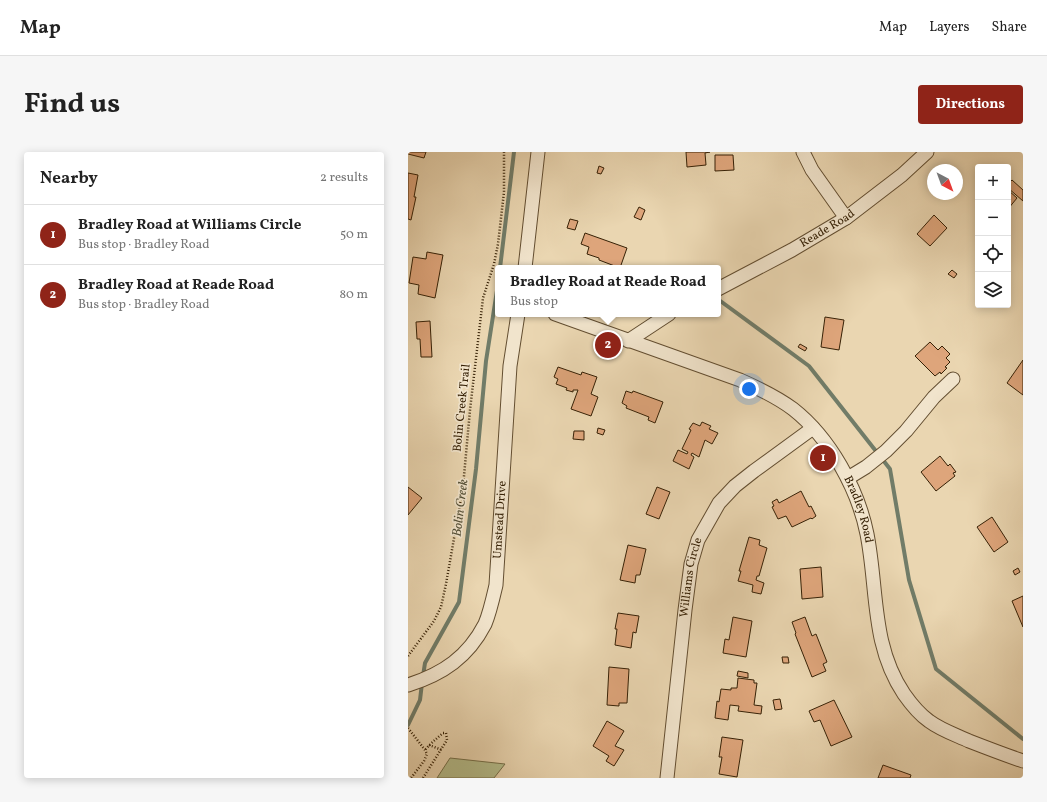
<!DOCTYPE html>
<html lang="en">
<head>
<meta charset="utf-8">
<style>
  :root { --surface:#fff; --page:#f6f6f6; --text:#222; --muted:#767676; --line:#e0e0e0; --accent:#8f2418 }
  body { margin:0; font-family:Vollkorn,serif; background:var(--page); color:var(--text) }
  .controls { position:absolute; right:12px; top:12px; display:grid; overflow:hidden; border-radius:4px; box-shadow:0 2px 10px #0003 }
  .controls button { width:36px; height:36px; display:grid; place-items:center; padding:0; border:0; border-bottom:1px solid var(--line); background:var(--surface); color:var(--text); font:20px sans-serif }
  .compass { position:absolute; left:519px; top:12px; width:36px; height:36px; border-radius:50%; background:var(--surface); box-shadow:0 2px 10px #0003; rotate:139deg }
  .you { position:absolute; left:341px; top:237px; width:14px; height:14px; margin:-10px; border:3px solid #fff; border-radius:50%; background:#1a73e8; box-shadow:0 0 0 6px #1a73e833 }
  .badge { display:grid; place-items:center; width:26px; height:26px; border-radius:50%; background:var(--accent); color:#fff; font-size:13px; font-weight:700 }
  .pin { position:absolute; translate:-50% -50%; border:2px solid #fff; box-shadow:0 1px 4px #0006 }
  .popup { position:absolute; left:87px; top:113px; width:226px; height:52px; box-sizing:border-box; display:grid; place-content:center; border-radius:4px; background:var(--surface); filter:drop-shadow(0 1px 3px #0005); font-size:13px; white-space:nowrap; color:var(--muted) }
  .popup b { font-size:15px; color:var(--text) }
  .popup::after { content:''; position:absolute; left:50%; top:100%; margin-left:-8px; border:8px solid transparent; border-top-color:var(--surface) }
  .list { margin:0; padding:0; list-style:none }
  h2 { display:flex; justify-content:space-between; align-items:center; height:52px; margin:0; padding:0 16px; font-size:17px }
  h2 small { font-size:13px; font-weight:400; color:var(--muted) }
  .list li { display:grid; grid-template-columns:26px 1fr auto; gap:12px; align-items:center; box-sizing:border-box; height:60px; padding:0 16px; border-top:1px solid var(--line) }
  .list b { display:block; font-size:15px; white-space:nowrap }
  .list p { margin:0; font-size:13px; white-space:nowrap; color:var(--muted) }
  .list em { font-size:13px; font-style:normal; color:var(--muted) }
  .icon { flex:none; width:22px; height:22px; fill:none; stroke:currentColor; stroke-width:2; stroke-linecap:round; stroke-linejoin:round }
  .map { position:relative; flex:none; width:615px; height:626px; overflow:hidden; border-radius:4px }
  header { display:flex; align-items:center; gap:24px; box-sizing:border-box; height:56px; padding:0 20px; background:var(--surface); border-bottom:1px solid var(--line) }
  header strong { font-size:19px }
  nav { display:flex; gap:22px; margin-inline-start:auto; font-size:14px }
  .intro { display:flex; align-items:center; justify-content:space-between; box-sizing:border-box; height:96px; padding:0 24px }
  h1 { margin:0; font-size:28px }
  .button { padding:10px 18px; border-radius:4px; background:var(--accent); color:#fff; font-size:14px; font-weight:700 }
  main { display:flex; gap:24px; padding:0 24px }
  aside { flex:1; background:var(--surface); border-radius:4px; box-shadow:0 2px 10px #0003 }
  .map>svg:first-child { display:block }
</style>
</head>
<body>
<header>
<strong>Map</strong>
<nav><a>Map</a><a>Layers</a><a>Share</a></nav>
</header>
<div class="intro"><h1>Find us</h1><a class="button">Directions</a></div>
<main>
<aside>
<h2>Nearby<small>2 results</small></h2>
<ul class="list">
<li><span class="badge">1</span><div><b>Bradley Road at Williams Circle</b><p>Bus stop · Bradley Road</p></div><em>50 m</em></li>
<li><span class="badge">2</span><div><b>Bradley Road at Reade Road</b><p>Bus stop · Bradley Road</p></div><em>80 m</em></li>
</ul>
</aside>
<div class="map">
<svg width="615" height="626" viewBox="0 0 615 626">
  <rect width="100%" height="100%" fill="#ead6b1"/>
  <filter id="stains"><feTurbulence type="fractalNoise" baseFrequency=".005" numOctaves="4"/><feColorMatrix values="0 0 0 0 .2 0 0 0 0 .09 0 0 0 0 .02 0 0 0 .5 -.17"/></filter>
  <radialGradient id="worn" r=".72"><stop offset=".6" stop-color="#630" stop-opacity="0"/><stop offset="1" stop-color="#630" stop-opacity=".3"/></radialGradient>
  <!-- green -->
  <path fill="#b5be8d" stroke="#76704a" d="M42,606L97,612L86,626H29Z"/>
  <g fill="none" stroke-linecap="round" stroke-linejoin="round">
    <!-- stream -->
    <g stroke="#717c68" stroke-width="4">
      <path d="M92,116L106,0"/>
      <path d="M311,148L401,214L482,317L501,428L528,517L615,587"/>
      <path d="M15,524L17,511L51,450L68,317L78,209L90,132"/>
      <path d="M0,573L12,548L14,531"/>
    </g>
  </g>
  <!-- building -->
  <g fill="#dea57b" stroke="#362106">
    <path d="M0,0H18L16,6L0,2Z"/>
    <path d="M278,0H302L297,1L298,13L279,15Z"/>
    <path d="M307,3H325L326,18L307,19Z"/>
    <path d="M191,14L196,16L193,22L189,21Z"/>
    <path d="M0,21L10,23L6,45H8L3,68L0,67Z"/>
    <path d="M604,28L615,38V49L600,36V32Z"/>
    <path d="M600,38L609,46L600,57Z"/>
    <path d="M231,55L237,58L233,68L226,65Z"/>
    <path d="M526,63L539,76L522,94L509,82Z"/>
    <path d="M162,67L170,69L167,78L159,76Z"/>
    <path d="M177,81L219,96L212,116L191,108V106L179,102L181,95L173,92Z"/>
    <path d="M19,100L35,103L27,146L10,142L11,133L1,131L5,105L18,107Z"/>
    <path d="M544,118L549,122L546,126L540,122Z"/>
    <path d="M417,165L436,168L431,198L413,195Z"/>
    <path d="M22,169L24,205H13L12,187H9L8,170Z"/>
    <path d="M522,190L530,198L534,194L542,202L538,206L542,210L537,215L539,216L533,222L532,220L527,224L507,204Z"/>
    <path d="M392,192L399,196L397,199L390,195Z"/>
    <path d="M615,208V243L599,231Z"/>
    <path d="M150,215L173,223L174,220L189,225L183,242L190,245L183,264L163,257L170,238H165V240L158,238L159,236L148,232L150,227L146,225Z"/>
    <path d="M218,239L224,241L225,239L255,250L247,271L240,268L241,265L218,256L219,254L214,251Z"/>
    <path d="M294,270L303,274L301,277L310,281L304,292L297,288L291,305L284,301L283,303L286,305L281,317L265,309L270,298L279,302L280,300L274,297L283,278L281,277L285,271L292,274Z"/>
    <path d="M190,276L197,278L195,283L189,281Z"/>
    <path d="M166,279H176V288L165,287Z"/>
    <path d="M532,304L540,314L542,312L548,320L545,321L547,324L528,339L513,320Z"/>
    <path d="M0,335L14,346L0,363Z"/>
    <path d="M249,335L262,340L251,367L238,362Z"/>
    <path d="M393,339L401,355L403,354L408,364L404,367L403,366L384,375L378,364L370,367L364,355L366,354L364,350L369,347L371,351Z"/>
    <path d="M584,365L600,390L586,400L569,375Z"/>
    <path d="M341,385L352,388L351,393L359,396L351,424H349L348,428L356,431L353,442L344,440L345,433L330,429L333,419H331Z"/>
    <path d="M220,393L238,397L232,423H228L227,431L212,428Z"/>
    <path d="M413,415L415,445L394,447L392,417Z"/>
    <path d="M610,416L612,420L607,423L605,419Z"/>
    <path d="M615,444V475L604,449Z"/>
    <path d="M210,461L231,464L228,481L225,480L223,496L207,493L209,477H207Z"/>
    <path d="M325,465L344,469L338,505L315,501L317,487L321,488Z"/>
    <path d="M397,465L404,484L408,482L419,510L415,512L418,519L404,525L387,482L388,481L384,470Z"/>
    <path d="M374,505H380L381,511H375Z"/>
    <path d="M201,515L221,517L219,551H211V554L199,553Z"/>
    <path d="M330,519L340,521V526L329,524Z"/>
    <path d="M330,526L346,528V531H349L346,553L354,554L353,562L330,559L331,554L322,553L320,568L307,566L309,549L311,550L313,537L323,538V536H329Z"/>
    <path d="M372,547L374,557L367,558L365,548Z"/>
    <path d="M426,548L444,585L423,594L412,568L406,570L401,559Z"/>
    <path d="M199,569L216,579L207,594L216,598L206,614L198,609L201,604L185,594Z"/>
    <path d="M314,585L335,588L329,625L311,622L314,605H311Z"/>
    <path d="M475,613L503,623L502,626H470Z"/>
  </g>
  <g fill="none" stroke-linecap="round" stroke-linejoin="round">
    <!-- minor casing -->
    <g stroke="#634e31" stroke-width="15">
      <g id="minor">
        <path d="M395,0L404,18L438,66"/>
        <path d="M117,116L130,0"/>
        <path id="s1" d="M310,137L384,98L438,66L494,23L519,0"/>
        <path id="s2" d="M147,162L332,228C350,236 369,245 385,257C422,286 450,337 459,382C470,438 463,493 496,542C503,552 511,562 521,569C533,578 548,583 561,589C579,596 597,603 615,609"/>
        <path d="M220,189L261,162"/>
        <path d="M440,326L458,315L478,299L498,279L526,245L545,227"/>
        <path id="s3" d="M0,533C35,522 60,505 77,472C82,460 85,446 88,433L102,214L110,162"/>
        <path id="s4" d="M259,626L277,458L283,412L290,388L311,351L327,334L346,319L405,276"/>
      </g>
    </g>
    <!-- path -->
    <g stroke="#362106" stroke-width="2.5" stroke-dasharray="1 2" stroke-linecap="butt">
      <path d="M0,504L26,469L33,455L38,432L55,335L62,258L75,146L86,112L90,92L96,40V0"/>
      <path d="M0,576L17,598L19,602L16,609L3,626"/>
      <path d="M21,593L34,598"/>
      <path d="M15,626L39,588L38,581H35C28,587 22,592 17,598"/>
    </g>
    <!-- minor -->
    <use href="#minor" stroke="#f1e4cc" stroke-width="13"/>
  </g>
  <g text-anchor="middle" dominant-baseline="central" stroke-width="3.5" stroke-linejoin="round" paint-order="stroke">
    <!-- street labels -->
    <g font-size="12" fill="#362106" stroke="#f1e4cc">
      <text stroke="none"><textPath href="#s1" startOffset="125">Reade Road</textPath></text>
      <text transform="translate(54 256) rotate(-84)">Bolin Creek Trail</text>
      <text stroke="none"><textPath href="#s2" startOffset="379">Bradley Road</textPath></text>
      <text stroke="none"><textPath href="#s3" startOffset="207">Umstead Drive</textPath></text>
      <text stroke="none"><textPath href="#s4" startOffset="202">Williams Circle</textPath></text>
    </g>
    <!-- water labels -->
    <g font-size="13" font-style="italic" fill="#534f37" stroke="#f1e4cc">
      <text transform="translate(53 356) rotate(-83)">Bolin Creek</text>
    </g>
  </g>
  <rect width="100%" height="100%" filter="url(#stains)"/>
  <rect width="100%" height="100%" fill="url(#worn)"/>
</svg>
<div class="controls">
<button>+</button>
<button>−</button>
<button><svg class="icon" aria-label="locate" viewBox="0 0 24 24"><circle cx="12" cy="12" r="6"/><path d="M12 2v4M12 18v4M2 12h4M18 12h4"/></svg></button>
<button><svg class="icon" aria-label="layers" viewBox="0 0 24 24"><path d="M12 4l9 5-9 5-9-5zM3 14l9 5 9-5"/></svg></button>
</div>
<svg class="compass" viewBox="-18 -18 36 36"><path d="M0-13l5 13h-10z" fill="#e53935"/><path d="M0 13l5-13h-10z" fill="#767676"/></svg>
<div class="you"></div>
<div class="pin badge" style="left:415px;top:306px">1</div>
<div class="pin badge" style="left:200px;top:193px">2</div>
<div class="popup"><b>Bradley Road at Reade Road</b>Bus stop</div>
</div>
</main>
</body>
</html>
